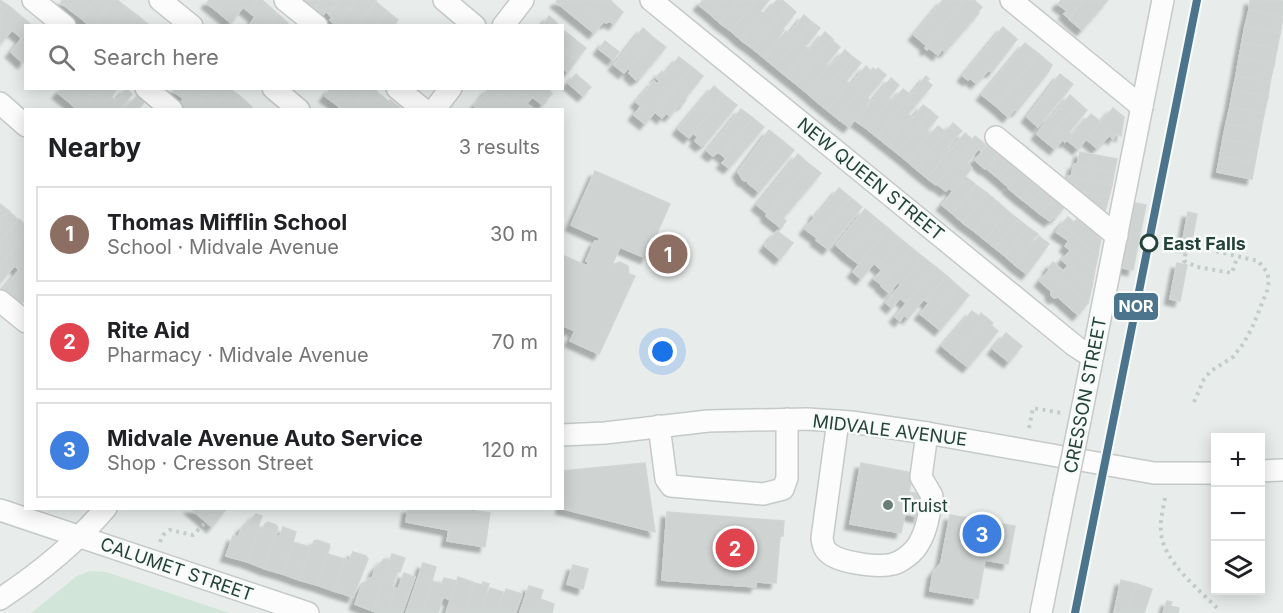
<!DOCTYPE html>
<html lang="en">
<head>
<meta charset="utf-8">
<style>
  :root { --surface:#fff; --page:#f6f6f6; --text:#202124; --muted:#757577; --line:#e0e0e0; --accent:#697e78 }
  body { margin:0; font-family:Inter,sans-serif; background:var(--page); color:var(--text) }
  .controls { position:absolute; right:18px; bottom:18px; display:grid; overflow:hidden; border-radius:0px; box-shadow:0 3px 15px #0003 }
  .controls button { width:54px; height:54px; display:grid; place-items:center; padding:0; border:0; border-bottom:2px solid var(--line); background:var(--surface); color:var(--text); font:30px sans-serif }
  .you { position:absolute; left:663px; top:352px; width:21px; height:21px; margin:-15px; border:4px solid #fff; border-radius:50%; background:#1a73e8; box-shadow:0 0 0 9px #1a73e833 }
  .badge { display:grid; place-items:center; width:39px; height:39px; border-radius:50%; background:var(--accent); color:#fff; font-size:20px; font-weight:700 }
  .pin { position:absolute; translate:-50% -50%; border:3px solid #fff; box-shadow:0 2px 6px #0006 }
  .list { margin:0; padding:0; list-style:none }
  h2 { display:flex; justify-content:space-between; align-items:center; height:78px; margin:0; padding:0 24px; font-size:26px }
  h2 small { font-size:20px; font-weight:400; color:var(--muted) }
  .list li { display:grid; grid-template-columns:39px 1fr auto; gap:18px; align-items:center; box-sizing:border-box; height:96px; margin:0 12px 12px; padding:0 12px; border:2px solid var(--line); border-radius:0px }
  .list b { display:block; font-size:22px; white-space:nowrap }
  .list p { margin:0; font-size:20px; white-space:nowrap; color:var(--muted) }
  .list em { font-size:20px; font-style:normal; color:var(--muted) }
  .icon { flex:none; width:33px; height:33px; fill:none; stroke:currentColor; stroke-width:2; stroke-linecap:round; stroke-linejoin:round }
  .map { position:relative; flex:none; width:1283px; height:613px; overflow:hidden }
  .search { position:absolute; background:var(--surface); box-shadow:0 3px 15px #0003; left:24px; top:24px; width:540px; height:66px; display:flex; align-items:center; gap:15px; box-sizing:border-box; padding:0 21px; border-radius:0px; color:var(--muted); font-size:22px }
  .panel { position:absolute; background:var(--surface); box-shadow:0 3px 15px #0003; left:24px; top:108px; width:540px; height:402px; border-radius:0px }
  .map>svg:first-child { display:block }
</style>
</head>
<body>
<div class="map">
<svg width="1283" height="613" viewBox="0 0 1283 613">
  <defs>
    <filter id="shadow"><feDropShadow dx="-5.5" dy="5.5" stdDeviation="1.5" flood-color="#0004"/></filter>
  </defs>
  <rect width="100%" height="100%" fill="#e8edeb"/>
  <!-- green -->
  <path fill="#d1e6d8" d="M90,571L106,572L230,613H31L77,576Z"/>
  <!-- building -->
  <g fill="#cfd4d2" stroke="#d1d6d4" stroke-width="1.5" filter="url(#shadow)">
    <path d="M0,0L9,6L0,17Z"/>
    <path d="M62,0H76L69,9L61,3Z"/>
    <path d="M76,0H95L81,18L69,9Z"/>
    <path d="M95,0H113L93,26H90L81,18Z"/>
    <path d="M113,0H117L126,7L112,26H93Z"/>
    <path d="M209,0H227L218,12L207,3Z"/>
    <path d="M227,0H258L249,12L243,7L231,23L218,12Z"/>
    <path d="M258,0H262L278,14L269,26H249L255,17L249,12Z"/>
    <path d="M303,0H321L310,12L300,4Z"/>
    <path d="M321,0H340L329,14L326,11L323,15L315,8Z"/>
    <path d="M340,0H358L337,26L330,20L332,18L329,14Z"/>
    <path d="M358,0L376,1L356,26H337Z"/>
    <path d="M558,0H578L604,21L594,33L556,2Z"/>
    <path d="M578,0H610L623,12L614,24L609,21L606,23Z"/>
    <path d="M703,0H721L710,14L699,5Z"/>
    <path d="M721,0H739L720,23L710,14Z"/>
    <path d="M739,0H756L731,31L720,23Z"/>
    <path d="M756,0H769L760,11L763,13L741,40L731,31Z"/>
    <path d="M777,0H782L788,5L752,48L741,40L763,13L765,15Z"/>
    <path d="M943,0H964L927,46L914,35Z"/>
    <path d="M964,0H974L982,7L978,12L979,13L945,52L942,49L938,55L929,48L927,50L925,48Z"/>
    <path d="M1061,0H1084L1069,18L1064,14L1067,11L1058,4Z"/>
    <path d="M1084,0H1108L1082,30L1069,19Z"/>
    <path d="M1250,0L1283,1V17L1249,10Z"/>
    <path d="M376,2L387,11L376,26H356Z"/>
    <path d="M788,5L796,12L782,29L784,30L763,57L752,48Z"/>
    <path d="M9,6L27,21L17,34L12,30L0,44V17Z"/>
    <path d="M126,7L138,16L131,26H112Z"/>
    <path d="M1249,10L1283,17L1280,33L1245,26Z"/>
    <path d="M387,11L398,20L394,26H376Z"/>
    <path d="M278,14L288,23L287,26H269Z"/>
    <path d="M804,15L812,22L775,67L764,58L786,31L789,34Z"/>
    <path d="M138,16L149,25V26H131Z"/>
    <path d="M549,16L556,22L559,26H542Z"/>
    <path d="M27,21L32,26H26V59L23,63L11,52L22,38L17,34Z"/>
    <path d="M812,22L820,28L805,47L808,48L786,76L775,67Z"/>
    <path d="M1245,26L1280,33L1277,49L1242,42Z"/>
    <path d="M1003,27L1017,39L992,72L989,70L976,83L970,78L968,80L963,76Z"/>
    <path d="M643,28L654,38L624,73L614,65Z"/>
    <path d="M562,29L586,48L577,59L562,48Z"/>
    <path d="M825,32L833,39L796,84L786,76L808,48L810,50Z"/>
    <path d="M654,38L666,47L640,78L639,77L636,80L629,73L631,71L628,68Z"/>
    <path d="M832,40L840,47L826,64L828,66L807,93L796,84Z"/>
    <path d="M605,41L619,52L613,60L599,49Z"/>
    <path d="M1242,42L1277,49L1274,65L1239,58Z"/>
    <path d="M1025,43L1039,54L996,106L982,95Z"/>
    <path d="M562,48L577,60L568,72L562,68Z"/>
    <path d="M845,50L853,57L816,101L807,93L828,66L830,67Z"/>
    <path d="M1039,54L1052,65L1049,71L1017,111L1015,109L1008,117L996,106Z"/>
    <path d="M679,57L692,67L645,124L634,115L641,106L636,102L654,81L657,84L660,81L656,78L662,71L665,74Z"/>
    <path d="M853,57L861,63L846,81L849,83L827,110L816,101Z"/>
    <path d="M1239,58L1274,65L1270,82L1236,76Z"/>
    <path d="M866,66L871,71L873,68L876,71L837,118L827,110L849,83L851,85Z"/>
    <path d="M692,67L703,76L686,97V100L683,104H680L670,116L666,113L662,118L655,112Z"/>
    <path d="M878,68L886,75L867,98L870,100L849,127L837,118Z"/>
    <path d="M576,74L591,87L583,96L568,83Z"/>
    <path d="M1060,74L1073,84L1038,127L1027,117Z"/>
    <path d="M926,76L929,79L927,81L932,85L908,114L911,116L887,145L877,137Z"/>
    <path d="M1236,76L1270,82L1268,97L1233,90Z"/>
    <path d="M891,78L899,85L888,98L891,99L867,129L856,121Z"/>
    <path d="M714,86L724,95L689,138L678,129Z"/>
    <path d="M62,88H80L69,102L58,93Z"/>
    <path d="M80,88H99L82,110H78L69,102Z"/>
    <path d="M99,88H118L101,110H82Z"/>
    <path d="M126,88L132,94L120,110H101L111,97L116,101Z"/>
    <path d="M175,88H192L184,99L173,91Z"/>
    <path d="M192,88H211L194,110H184L179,105Z"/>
    <path d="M211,88H229L213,110H194Z"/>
    <path d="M229,88L241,97L231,110H213Z"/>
    <path d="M331,88H349L337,105L325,96Z"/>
    <path d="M349,88H368L351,110H342L337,105Z"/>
    <path d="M368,88H374L380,95L370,110H351Z"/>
    <path d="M489,88H494L520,110H500L483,96Z"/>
    <path d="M494,88H515L529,101L526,104L534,110H520Z"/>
    <path d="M515,88H534L547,99L543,105L532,97L529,101Z"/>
    <path d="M534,88H548L552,94L548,98L547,96L545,98Z"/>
    <path d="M903,89L911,95L877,137L867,129L891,99L893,101Z"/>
    <path d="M1233,90L1268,97L1264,114L1230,107Z"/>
    <path d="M381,95L389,102L390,100L402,109L370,110Z"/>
    <path d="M724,95L737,105L705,144L704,143L701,146L695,141L698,137L693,133Z"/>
    <path d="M1070,95L1079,103L1046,142L1037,134L1049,116L1051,118Z"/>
    <path d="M137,96L144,102L138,110H124Z"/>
    <path d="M483,96L500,110H479L474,106Z"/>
    <path d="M241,97L252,107L250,110H231Z"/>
    <path d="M1079,103L1087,110L1069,132L1072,134L1065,142L1063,139L1055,149L1046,142Z"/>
    <path d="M923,105L931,111L897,153L887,145L911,116L913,118Z"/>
    <path d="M1230,107L1264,114L1261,130L1226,124Z"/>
    <path d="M1113,108L1124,117L1121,136L1117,133L1113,139L1110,135L1097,148L1086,139Z"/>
    <path d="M741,109L753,118L722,155L718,152L713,156L707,151Z"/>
    <path d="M931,111L938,117L927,130L930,133L907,161L897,153Z"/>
    <path d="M1091,114L1101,122L1078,149L1068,141Z"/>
    <path d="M753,118L764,127L729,168L722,163L726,159L722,155Z"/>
    <path d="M953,123L962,131L947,146L950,149L927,178L916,169Z"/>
    <path d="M1226,124L1261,130L1258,146L1223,139Z"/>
    <path d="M938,126L946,132L916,169L907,161Z"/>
    <path d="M769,130L783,141L749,182L743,180L738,172Z"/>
    <path d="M965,133L973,140L936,185L927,178Z"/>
    <path d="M975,136L986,145L981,151L979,148L967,163L972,168L953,191L949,188L946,191L937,184Z"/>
    <path d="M1223,139L1258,146L1255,163L1220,156Z"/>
    <path d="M783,141L794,150L759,192L748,183Z"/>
    <path d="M990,143L1001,152L985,169L975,160Z"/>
    <path d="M1001,152L1012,161L998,178L987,169Z"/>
    <path d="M1080,152L1117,159L1114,173L1077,165Z"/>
    <path d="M798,154L809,164L768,214L757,205Z"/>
    <path d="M1220,156L1255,163L1252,179L1217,172Z"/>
    <path d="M1012,161L1022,170L1013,182L1011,181L1007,186L998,178Z"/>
    <path d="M809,164L821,173L783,218L786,221L781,228L766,216Z"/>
    <path d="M1074,164L1114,173L1112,185L1071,177Z"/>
    <path d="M1022,170L1035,180L1020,198L1008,188Z"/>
    <path d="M595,171L670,204L646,258L620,247L612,265L620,262L628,266L629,274L635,276L599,354L570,341L575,331L562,325V255L587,266L589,262L586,261L595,241L598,242L600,238L571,225Z"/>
    <path d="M965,176L975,184L953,214L942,205Z"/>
    <path d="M1068,176L1112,185L1109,197L1066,189Z"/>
    <path d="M1035,180L1045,188L1034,201L1032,199L1028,204L1020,198Z"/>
    <path d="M976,185L987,193L963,223L953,214Z"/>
    <path d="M839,188L850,197L817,238L805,229L815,217L814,215L817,211L819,213Z"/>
    <path d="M1045,188L1056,197L1040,214L1029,205Z"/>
    <path d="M1078,191L1109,197L1103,219Z"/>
    <path d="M987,193L998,202L974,231L963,223Z"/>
    <path d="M850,197L862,207L828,249L816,240Z"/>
    <path d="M1056,197L1066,205L1055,218L1053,217L1050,221L1040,214Z"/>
    <path d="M998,202L1008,211L985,240L974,231Z"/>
    <path d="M1131,202L1146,205L1133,270L1118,267Z"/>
    <path d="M0,204L8,210L0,220Z"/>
    <path d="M865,209L877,219L847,255L836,245Z"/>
    <path d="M8,210L18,220L0,242V220Z"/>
    <path d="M1008,211L1018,219L995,248L985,240Z"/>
    <path d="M1188,212L1197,214L1191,246L1182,245Z"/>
    <path d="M1068,217L1074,222L1077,219L1101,238L1098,255L1061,225Z"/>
    <path d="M19,219L26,225V235L0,265V242Z"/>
    <path d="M877,219L888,228L859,264L847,255Z"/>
    <path d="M1018,219L1028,227L1005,256L995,248Z"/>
    <path d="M1061,225L1098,255L1095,269L1065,246L1069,241L1056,232Z"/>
    <path d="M1028,227L1038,234L1032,241L1034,242L1015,265L1005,256Z"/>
    <path d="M888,228L901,239L878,267L874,263L861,279L853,272Z"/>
    <path d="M777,231L793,243L780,259L765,246Z"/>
    <path d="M26,235V258L17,268L14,266L0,283V265Z"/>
    <path d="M1039,236L1049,244L1027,274L1015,265Z"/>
    <path d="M901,239L912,248L882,285L874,279L882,270L878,267Z"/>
    <path d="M912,248L923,257L901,285L898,282L889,293L881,286Z"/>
    <path d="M1071,250L1095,269L1092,286L1062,260Z"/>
    <path d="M923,257L936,267L906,303L900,298L892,308L886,303Z"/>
    <path d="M26,258V280L11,297L3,290L19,270L17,268Z"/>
    <path d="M1053,262L1063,271L1068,266L1092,286L1088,303L1048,268Z"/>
    <path d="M1177,263L1187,265L1180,301L1170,299Z"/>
    <path d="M936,267L947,276L926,301L924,299L908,318L904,315L900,321L895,317Z"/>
    <path d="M1050,269L1088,303L1078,315L1058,297L1054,298L1051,295V291L1040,281Z"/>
    <path d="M947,276L958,286L929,321L920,314L929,303L926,301Z"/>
    <path d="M26,280V298L20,305L11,297Z"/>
    <path d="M958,286L969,295L940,330L929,321Z"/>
    <path d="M972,311L979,316L981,313L987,318L955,357L942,346Z"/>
    <path d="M987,318L993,323L991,325L998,331L968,367L955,357Z"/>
    <path d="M1006,333L1022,346L1009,362L993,349Z"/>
    <path d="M645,463L655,532L560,508H562V471Z"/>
    <path d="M861,463L913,473L909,492L923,495L919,517L905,514L901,533L850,524Z"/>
    <path d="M190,508H227L212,527Z"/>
    <path d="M408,508H476V511L490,513L485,547L447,541L449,530L406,522Z"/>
    <path d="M667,512L784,521L783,536H780L776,583L756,582V587L662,580Z"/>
    <path d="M256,514L262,516L258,527L261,528L248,562L226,556L233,536L238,537L243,526H245Z"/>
    <path d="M950,515L1015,526L1008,564L985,560L978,599L930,591L933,573L941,563Z"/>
    <path d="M268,522L276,525L278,528L265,569L248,562L258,531L262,532L265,524Z"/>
    <path d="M283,527L296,532L283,574L265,569L275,536H280Z"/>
    <path d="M317,540L329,544L330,546L317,585L299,580L310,547L311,548L314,541Z"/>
    <path d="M293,542L310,547L299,580L283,574Z"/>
    <path d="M353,552L366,556L368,559L353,597L334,591L345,559L349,561Z"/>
    <path d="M327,554L345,559L334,591L317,585Z"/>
    <path d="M392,554L405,558L400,572L397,571L392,587L395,588L387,613H381L373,611Z"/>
    <path d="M384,559L390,561L373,611L355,604L361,588L369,578L372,579L375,569Z"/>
    <path d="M423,563L436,567L432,581L422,613H406Z"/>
    <path d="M573,565L588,569L583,589L567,584Z"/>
    <path d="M404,573L415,577L402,613H387L395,588L398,589Z"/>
    <path d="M458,577L473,582L472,590L464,613H446Z"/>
    <path d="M444,578L457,581L451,600L443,597L438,613H422L432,581L442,584Z"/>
    <path d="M1121,580L1137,584L1128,613H1114Z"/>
    <path d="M483,582L489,584L480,613H464L474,583L482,585Z"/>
    <path d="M1137,584L1152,589L1144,613H1128Z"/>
    <path d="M529,586L543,590L536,613H523L520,612Z"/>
    <path d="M490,588L503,592L498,613H480Z"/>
    <path d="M506,589L522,594L515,613H498Z"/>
    <path d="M540,599L554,604L552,613H536Z"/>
    <path d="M1167,601L1172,602L1170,606L1179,608L1178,613H1163Z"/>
  </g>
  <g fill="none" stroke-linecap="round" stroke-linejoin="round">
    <!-- minor casing -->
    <g stroke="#c5cac8" stroke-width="24">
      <g id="minor">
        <path d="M33,0L65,26"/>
        <path d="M160,0L192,26"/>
        <path d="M285,0L317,26"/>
        <path d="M444,0L475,26"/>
        <path d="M651,0L1075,346L1092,357"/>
        <path d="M1011,0L1142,107"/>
        <path d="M503,26L523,0"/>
        <path d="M146,88L172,110"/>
        <path d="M273,88L299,110"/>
        <path d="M397,88L424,110"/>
        <path d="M0,103L26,126"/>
        <path d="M434,110L451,88"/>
        <path d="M996,137L1117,236"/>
        <path d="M0,301L26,322"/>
        <path d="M1080,420L1163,0"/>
        <path d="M838,421L822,538C823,545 824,550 830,554C842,563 879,568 893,564C901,562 910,555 915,549C927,534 929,514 932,496L921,477L927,433"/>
        <path d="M659,426L666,479L671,486L763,494L783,489L787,478V419"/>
        <path d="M562,435L605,433L708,421L807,419L851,422L927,433L1154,473H1216"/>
        <path d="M1260,471L1283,470"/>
        <path d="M0,510L308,613"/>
        <path d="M0,599C38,574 76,543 106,508"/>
        <path d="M1041,613L1064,498"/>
      </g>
    </g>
    <!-- path -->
    <g stroke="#c3ccca" stroke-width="4" stroke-dasharray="3 4.5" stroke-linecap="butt">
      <path d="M1187,246L1184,261L1197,267L1232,273L1237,258"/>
      <path d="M1194,402L1204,379L1211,371L1233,357L1243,344L1252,328L1267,291L1269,280L1267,272L1258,261L1215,251"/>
      <path d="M1029,428L1033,408L1062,413"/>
      <path d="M1165,498C1163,509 1160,520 1161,531C1162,561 1199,589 1219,610"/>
      <path d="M160,542L163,535L170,530L193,535L206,522"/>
    </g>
    <!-- minor -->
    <use href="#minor" stroke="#fcfcfc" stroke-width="21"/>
    <!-- minor-bridge casing -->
    <g stroke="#c5cac8" stroke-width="24" stroke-linecap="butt">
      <path id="minor-bridge" d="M1064,498L1080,420"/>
    </g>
    <!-- minor-bridge -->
    <use href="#minor-bridge" stroke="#fcfcfc" stroke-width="21"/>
    <!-- rail-1 casing -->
    <g stroke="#f7fbf9" stroke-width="12">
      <path id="rail-1" d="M1075,613L1197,0"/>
    </g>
    <!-- rail-1 -->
    <use href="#rail-1" stroke="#4c748c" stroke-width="8"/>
  </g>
  <!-- markers -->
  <circle fill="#f7fbf9" stroke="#24423a" stroke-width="3" cx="1149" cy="243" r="8"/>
  <circle fill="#697e78" stroke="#f7fbf9" stroke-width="2" cx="888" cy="505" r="6"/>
  <g text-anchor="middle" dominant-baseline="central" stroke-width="5" stroke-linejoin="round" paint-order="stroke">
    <!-- street labels -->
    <g font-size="18" fill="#24423a" stroke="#f7fbf9">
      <text transform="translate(871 179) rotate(39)">NEW QUEEN STREET</text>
      <text transform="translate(1085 395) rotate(-79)">CRESSON STREET</text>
      <text transform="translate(890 430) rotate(7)">MIDVALE AVENUE</text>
      <text transform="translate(177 569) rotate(19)">CALUMET STREET</text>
    </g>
    <!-- stop labels -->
    <g font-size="18" font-weight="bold" fill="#24423a" stroke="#f7fbf9" text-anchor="start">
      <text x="1163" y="243">East Falls</text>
    </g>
    <!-- poi labels -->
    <g font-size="18" fill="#24423a" stroke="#f7fbf9" text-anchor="start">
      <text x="900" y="505">Truist</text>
    </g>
  </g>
  <rect stroke="#f7fbf9" stroke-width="2" x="1113" y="292" width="46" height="29" rx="6" fill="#4c748c"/>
  <g font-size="16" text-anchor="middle" font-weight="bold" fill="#fff">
    <text x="1136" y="312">NOR</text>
  </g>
</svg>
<div class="controls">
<button>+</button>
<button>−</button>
<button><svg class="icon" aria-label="layers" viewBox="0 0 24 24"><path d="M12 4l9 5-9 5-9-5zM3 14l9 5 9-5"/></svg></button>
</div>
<div class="you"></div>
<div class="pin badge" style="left:668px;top:254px;background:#8d6e63">1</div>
<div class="pin badge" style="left:735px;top:548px;background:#e0444e">2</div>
<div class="pin badge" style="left:982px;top:534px;background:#3f7fe0">3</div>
<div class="search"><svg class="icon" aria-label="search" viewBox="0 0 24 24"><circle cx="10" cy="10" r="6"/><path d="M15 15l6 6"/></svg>Search here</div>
<section class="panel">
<h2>Nearby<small>3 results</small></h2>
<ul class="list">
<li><span class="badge" style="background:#8d6e63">1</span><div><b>Thomas Mifflin School</b><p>School · Midvale Avenue</p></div><em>30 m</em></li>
<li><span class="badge" style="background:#e0444e">2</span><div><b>Rite Aid</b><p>Pharmacy · Midvale Avenue</p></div><em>70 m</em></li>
<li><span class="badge" style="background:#3f7fe0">3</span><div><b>Midvale Avenue Auto Service</b><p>Shop · Cresson Street</p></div><em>120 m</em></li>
</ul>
</section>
</div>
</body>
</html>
